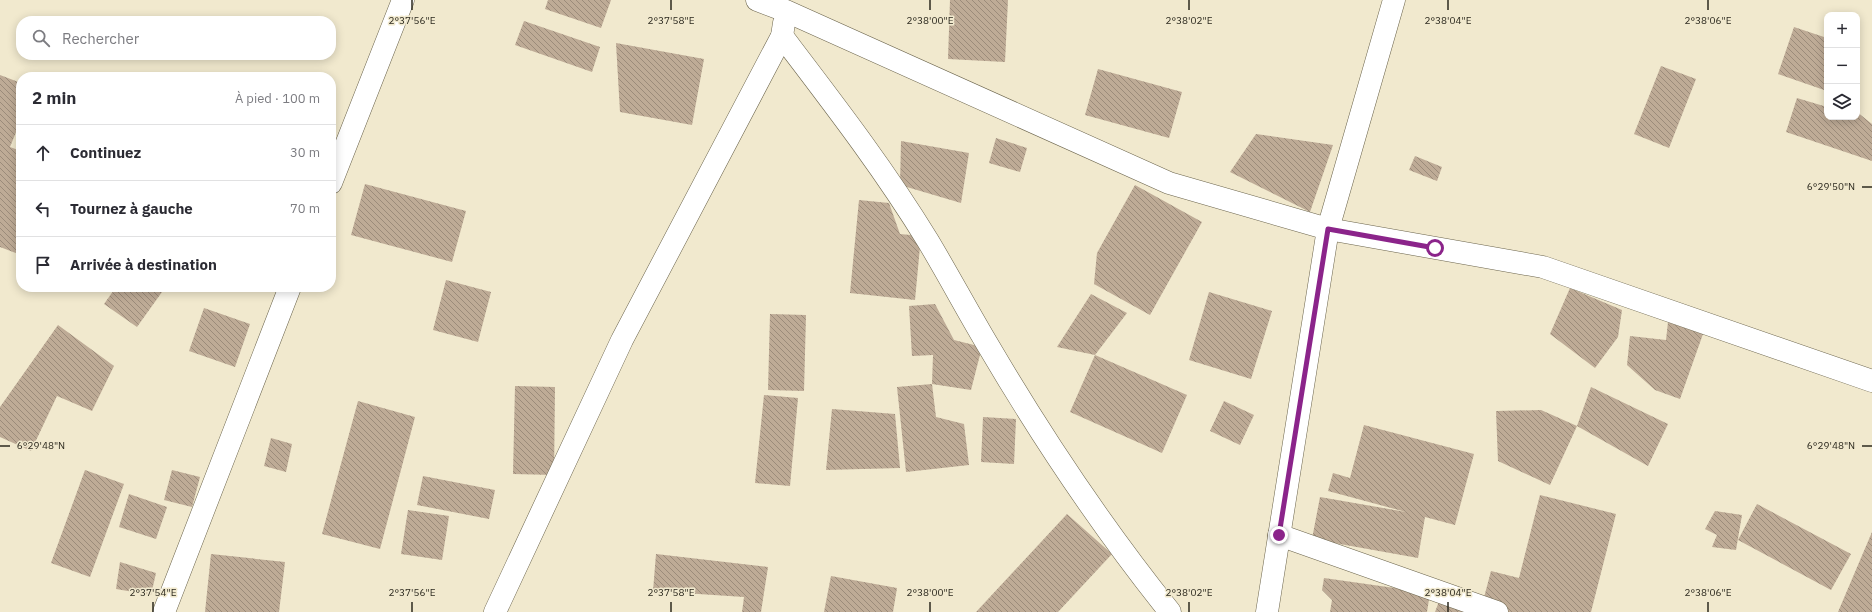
<!DOCTYPE html>
<html lang="fr">
<head>
<meta charset="utf-8">
<style>
  :root { --surface:#fff; --page:#f7f7f7; --text:#2b2b33; --muted:#7c7c81; --line:#e1e1e2 }
  body { margin:0; font-family:"IBM Plex Sans",sans-serif; background:var(--page); color:var(--text) }
  .controls { position:absolute; right:12px; top:12px; display:grid; overflow:hidden; border-radius:8px; box-shadow:0 2px 10px #0003 }
  .controls button { width:36px; height:36px; display:grid; place-items:center; padding:0; border:0; border-bottom:1px solid var(--line); background:var(--surface); color:var(--text); font:20px sans-serif }
  .stop { position:absolute; width:12px; height:12px; margin:-9px; border:3px solid #8b248a; border-radius:50%; background:#fff }
  .stop.end { background:#8b248a; border-color:#fff; box-shadow:0 1px 4px #0008 }
  .list { margin:0; padding:0; list-style:none }
  h2 { display:flex; justify-content:space-between; align-items:center; height:52px; margin:0; padding:0 16px; font-size:17px }
  h2 small { font-size:13px; font-weight:400; color:var(--muted) }
  .list li { display:grid; grid-template-columns:26px 1fr auto; gap:12px; align-items:center; box-sizing:border-box; height:56px; padding:0 16px; border-top:1px solid var(--line) }
  .list b { display:block; font-size:15px; white-space:nowrap }
  .list em { font-size:13px; font-style:normal; color:var(--muted) }
  .icon { flex:none; width:22px; height:22px; fill:none; stroke:currentColor; stroke-width:2; stroke-linecap:round; stroke-linejoin:round }
  .map { position:relative; flex:none; width:1872px; height:612px; overflow:hidden }
  .search { position:absolute; background:var(--surface); box-shadow:0 2px 10px #0003; left:16px; top:16px; width:320px; height:44px; display:flex; align-items:center; gap:10px; box-sizing:border-box; padding:0 14px; border-radius:16px; color:var(--muted); font-size:15px }
  .panel { position:absolute; background:var(--surface); box-shadow:0 2px 10px #0003; left:16px; top:72px; width:320px; height:220px; border-radius:16px }
  .map>svg:first-child { display:block }
</style>
</head>
<body>
<div class="map">
<svg width="1872" height="612" viewBox="0 0 1872 612">
  <defs>
    <pattern id="building-back-hatch" width="6" height="6" patternUnits="userSpaceOnUse"><rect width="6" height="6" fill="#beab96"/><path d="M-1 5l2 2M0 0l6 6M5-1l2 2" fill="none" stroke="#9b8b7a"/></pattern>
  </defs>
  <rect width="100%" height="100%" fill="#f1e9ce"/>
  <!-- building -->
  <g fill="url(#building-back-hatch)">
    <path d="M548,0H611L601,28L545,9Z"/>
    <path d="M950,0H1008L1005,62L948,59Z"/>
    <path d="M524,21L600,47L592,72L515,45Z"/>
    <path d="M1794,27L1827,38V91L1778,74Z"/>
    <path d="M616,43L704,59L692,125L620,112Z"/>
    <path d="M1661,66L1696,79L1669,148L1634,134Z"/>
    <path d="M1098,69L1182,92L1169,138L1085,115Z"/>
    <path d="M0,75L21,83V120L10,147L21,151V255L0,247Z"/>
    <path d="M1797,98L1827,107V117H1857V112L1872,124V161L1786,132Z"/>
    <path d="M1256,134L1333,145L1310,212L1230,172Z"/>
    <path d="M996,138L1027,148L1020,172L989,163Z"/>
    <path d="M901,141L969,153L961,203L900,185Z"/>
    <path d="M1415,156L1442,167L1437,181L1409,170Z"/>
    <path d="M365,184L466,211L452,262L351,235Z"/>
    <path d="M1135,185L1202,222L1150,315L1094,284L1097,253Z"/>
    <path d="M859,200L889,203L900,234L921,236L915,300L850,293Z"/>
    <path d="M446,280L491,292L478,342L433,330Z"/>
    <path d="M116,287H154L162,292L137,327L104,304Z"/>
    <path d="M1570,288L1622,310L1618,337L1595,368L1550,334Z"/>
    <path d="M1209,292L1272,311L1251,379L1189,360Z"/>
    <path d="M1091,294L1127,313L1095,355L1057,347Z"/>
    <path d="M935,304L954,340L982,347L971,390L932,384L933,355L912,356L909,306Z"/>
    <path d="M204,308L250,324L235,367L189,351Z"/>
    <path d="M770,314L806,315L804,391L768,390Z"/>
    <path d="M1668,322L1703,334L1680,399L1655,390L1627,365L1630,336L1666,340Z"/>
    <path d="M58,325L114,366L92,411L57,396L31,451L0,437V407Z"/>
    <path d="M1095,355L1187,395L1162,453L1070,412Z"/>
    <path d="M932,384L936,417L964,424L969,465L906,472L897,387Z"/>
    <path d="M515,386L555,387L554,475L513,474Z"/>
    <path d="M1591,387L1668,424L1648,466L1577,426Z"/>
    <path d="M764,395L798,398L790,486L755,483Z"/>
    <path d="M358,401L415,417L380,549L322,534Z"/>
    <path d="M1224,401L1254,415L1240,445L1210,431Z"/>
    <path d="M832,409L895,414L900,468L826,470Z"/>
    <path d="M1541,410L1577,426L1550,485L1498,461L1496,411Z"/>
    <path d="M983,417L1016,419L1014,464L981,462Z"/>
    <path d="M1364,425L1474,454L1455,525L1425,517L1418,558L1312,539L1320,497L1406,512L1328,491L1333,473L1350,478Z"/>
    <path d="M271,438L292,444L286,472L264,466Z"/>
    <path d="M85,470L124,484L90,577L51,563Z"/>
    <path d="M172,470L200,477L192,507L164,500Z"/>
    <path d="M423,476L495,490L489,519L417,505Z"/>
    <path d="M129,494L167,507L156,539L119,527Z"/>
    <path d="M1540,495L1616,514L1591,612H1509L1482,605L1491,571L1519,578Z"/>
    <path d="M1757,504L1851,554L1831,590L1738,540Z"/>
    <path d="M408,510L449,516L442,560L401,554Z"/>
    <path d="M1715,511L1742,515L1736,550L1712,547L1717,535L1705,529Z"/>
    <path d="M1067,514L1112,554L1058,612H976Z"/>
    <path d="M1872,532V612H1838Z"/>
    <path d="M211,554L285,562L279,612H205Z"/>
    <path d="M656,554L768,567L761,612H742L744,597L653,591Z"/>
    <path d="M120,562L156,573L151,595L116,589Z"/>
    <path d="M831,576L897,588L893,612H824Z"/>
    <path d="M1324,578L1430,593L1427,612H1330L1332,600L1322,590Z"/>
    <path d="M1441,596L1484,612H1435Z"/>
  </g>
  <g fill="none" stroke-linecap="round" stroke-linejoin="round">
    <!-- minor casing -->
    <g stroke="#6b644c" stroke-width="23">
      <g id="minor">
        <path d="M757,0L786,11L1169,183L1328,229L1543,267L1872,381"/>
        <path d="M782,36C833,103 884,169 928,241C949,276 968,312 989,347C1042,437 1105,531 1170,612"/>
        <path d="M331,183L403,0"/>
        <path d="M1279,535L1497,612"/>
        <path d="M164,612L290,287"/>
        <path d="M495,612L622,340L782,36L784,23"/>
        <path d="M1267,612L1328,229L1394,0"/>
      </g>
    </g>
    <!-- minor -->
    <use href="#minor" stroke="#fff" stroke-width="22"/>
  </g>
  <g fill="none" stroke-linecap="round" stroke-linejoin="round">
    <!-- route -->
    <path stroke="#8b248a" stroke-width="5" d="M1279,535L1328,229L1435,248"/>
  </g>
  <!-- ticks -->
  <path fill="none" stroke="#2d2a1f" stroke-width="1.5" d="M412,0V10M671,0V10M930,0V10M1189,0V10M1448,0V10M1708,0V10M1862,187H1872M0,446H10M1862,446H1872M153,602V612M412,602V612M671,602V612M930,602V612M1189,602V612M1448,602V612M1708,602V612"/>
  <g font-size="10" text-anchor="middle" fill="#2d2a1f" stroke="#f1e9ce" stroke-width="3" stroke-linejoin="round" paint-order="stroke">
    <text x="412" y="24">2°37'56"E</text>
    <text x="671" y="24">2°37'58"E</text>
    <text x="930" y="24">2°38'00"E</text>
    <text x="1189" y="24">2°38'02"E</text>
    <text x="1448" y="24">2°38'04"E</text>
    <text x="1708" y="24">2°38'06"E</text>
    <text x="1831" y="190">6°29'50"N</text>
    <text x="41" y="449">6°29'48"N</text>
    <text x="1831" y="449">6°29'48"N</text>
    <text x="153" y="596">2°37'54"E</text>
    <text x="412" y="596">2°37'56"E</text>
    <text x="671" y="596">2°37'58"E</text>
    <text x="930" y="596">2°38'00"E</text>
    <text x="1189" y="596">2°38'02"E</text>
    <text x="1448" y="596">2°38'04"E</text>
    <text x="1708" y="596">2°38'06"E</text>
  </g>
</svg>
<div class="controls">
<button>+</button>
<button>−</button>
<button><svg class="icon" aria-label="layers" viewBox="0 0 24 24"><path d="M12 4l9 5-9 5-9-5zM3 14l9 5 9-5"/></svg></button>
</div>
<div class="stop" style="left:1435px;top:248px"></div>
<div class="stop end" style="left:1279px;top:535px"></div>
<div class="search"><svg class="icon" aria-label="search" viewBox="0 0 24 24"><circle cx="10" cy="10" r="6"/><path d="M15 15l6 6"/></svg>Rechercher</div>
<section class="panel">
<h2>2 min<small>À pied · 100 m</small></h2>
<ul class="list">
<li><svg class="icon" aria-label="ahead" viewBox="0 0 24 24"><path d="M12 20V5M6 11l6-6 6 6"/></svg><div><b>Continuez</b></div><em>30 m</em></li>
<li><svg class="icon" aria-label="left" viewBox="0 0 24 24"><path d="M17 20v-9H6M10 6l-5 5 5 5"/></svg><div><b>Tournez à gauche</b></div><em>70 m</em></li>
<li><svg class="icon" aria-label="arrive" viewBox="0 0 24 24"><path d="M6 21V4h12l-3 4 3 4H6"/></svg><div><b>Arrivée à destination</b></div></li>
</ul>
</section>
</div>
</body>
</html>
